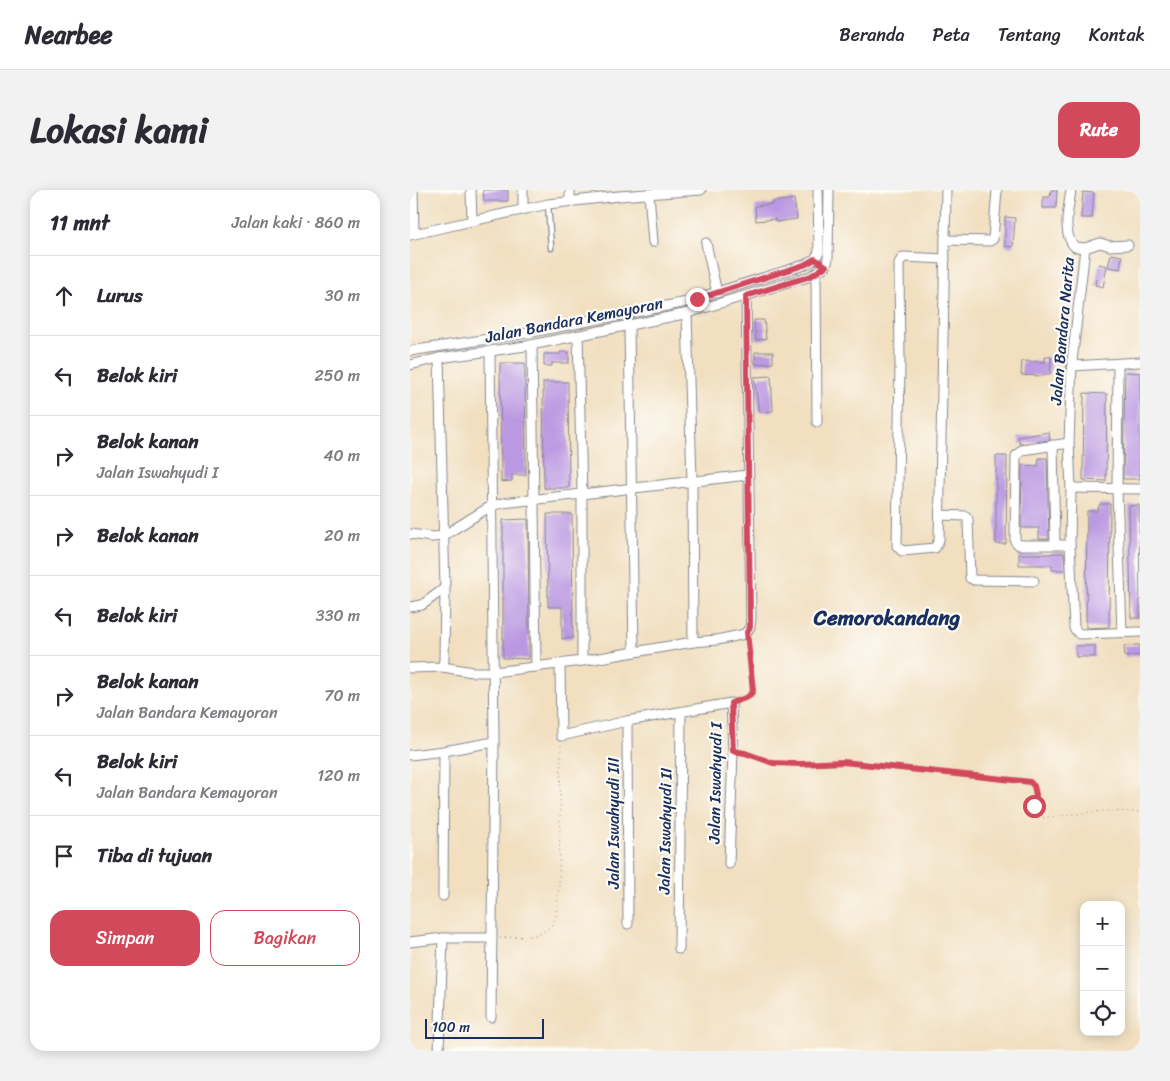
<!DOCTYPE html>
<html lang="id">
<head>
<meta charset="utf-8">
<style>
  :root { --surface:#fff; --page:#f2f2f3; --text:#2b2b33; --muted:#7c7c81; --line:#e1e1e2; --accent:#d1495b }
  body { margin:0; font-family:Sriracha,sans-serif; background:var(--page); color:var(--text) }
  .controls { position:absolute; right:15px; bottom:15px; display:grid; overflow:hidden; border-radius:10px; box-shadow:0 2px 12px #0003 }
  .controls button { width:45px; height:45px; display:grid; place-items:center; padding:0; border:0; border-bottom:1px solid var(--line); background:var(--surface); color:var(--text); font:25px sans-serif }
  .scale { position:absolute; left:15px; bottom:12px; width:119px; box-sizing:border-box; padding-left:5px; border:2px solid #1b2f5e; border-top:0; font-size:14px; line-height:18px; white-space:nowrap; color:#1b2f5e; -webkit-text-stroke:4px #fdfcf7; paint-order:stroke }
  .stop { position:absolute; width:15px; height:15px; margin:-11px; border:4px solid #d1495b; border-radius:50%; background:#fff }
  .stop.end { background:#d1495b; border-color:#fff; box-shadow:0 1px 5px #0008 }
  .list { margin:0; padding:0; list-style:none }
  h2 { display:flex; justify-content:space-between; align-items:center; height:65px; margin:0; padding:0 20px; font-size:21px }
  h2 small { font-size:16px; font-weight:400; color:var(--muted) }
  .list li { display:grid; grid-template-columns:32px 1fr auto; gap:15px; align-items:center; box-sizing:border-box; height:80px; padding:0 20px; border-top:1px solid var(--line) }
  .list b { display:block; font-size:19px; white-space:nowrap }
  .list p { margin:0; font-size:16px; white-space:nowrap; color:var(--muted) }
  .list em { font-size:16px; font-style:normal; color:var(--muted) }
  .actions { display:flex; gap:10px; padding:15px 20px }
  .actions a { flex:1; padding:11px 0; border:1px solid var(--accent); border-radius:15px; text-align:center; font-size:18px; color:var(--accent) }
  .actions .main { background:var(--accent); color:#fff }
  .icon { flex:none; width:28px; height:28px; fill:none; stroke:currentColor; stroke-width:2; stroke-linecap:round; stroke-linejoin:round }
  .map { position:relative; flex:none; width:730px; height:861px; overflow:hidden; border-radius:15px }
  header { display:flex; align-items:center; gap:30px; box-sizing:border-box; height:70px; padding:0 25px; background:var(--surface); border-bottom:1px solid var(--line) }
  header strong { font-size:24px }
  nav { display:flex; gap:28px; margin-inline-start:auto; font-size:18px }
  .intro { display:flex; align-items:center; justify-content:space-between; box-sizing:border-box; height:120px; padding:0 30px }
  h1 { margin:0; font-size:35px }
  .button { padding:12px 22px; border-radius:15px; background:var(--accent); color:#fff; font-size:18px; font-weight:700 }
  main { display:flex; gap:30px; padding:0 30px }
  aside { flex:1; background:var(--surface); border-radius:15px; box-shadow:0 2px 12px #0003 }
  .map>svg:first-child { display:block }
</style>
</head>
<body>
<header>
<strong>Nearbee</strong>
<nav><a>Beranda</a><a>Peta</a><a>Tentang</a><a>Kontak</a></nav>
</header>
<div class="intro"><h1>Lokasi kami</h1><a class="button">Rute</a></div>
<main>
<aside>
<h2>11 mnt<small>Jalan kaki · 860 m</small></h2>
<ul class="list">
<li><svg class="icon" aria-label="ahead" viewBox="0 0 24 24"><path d="M12 20V5M6 11l6-6 6 6"/></svg><div><b>Lurus</b></div><em>30 m</em></li>
<li><svg class="icon" aria-label="left" viewBox="0 0 24 24"><path d="M17 20v-9H6M10 6l-5 5 5 5"/></svg><div><b>Belok kiri</b></div><em>250 m</em></li>
<li><svg class="icon" aria-label="right" viewBox="0 0 24 24"><path d="M7 20v-9h11M14 6l5 5-5 5"/></svg><div><b>Belok kanan</b><p>Jalan Iswahyudi I</p></div><em>40 m</em></li>
<li><svg class="icon" aria-label="right" viewBox="0 0 24 24"><path d="M7 20v-9h11M14 6l5 5-5 5"/></svg><div><b>Belok kanan</b></div><em>20 m</em></li>
<li><svg class="icon" aria-label="left" viewBox="0 0 24 24"><path d="M17 20v-9H6M10 6l-5 5 5 5"/></svg><div><b>Belok kiri</b></div><em>330 m</em></li>
<li><svg class="icon" aria-label="right" viewBox="0 0 24 24"><path d="M7 20v-9h11M14 6l5 5-5 5"/></svg><div><b>Belok kanan</b><p>Jalan Bandara Kemayoran</p></div><em>70 m</em></li>
<li><svg class="icon" aria-label="left" viewBox="0 0 24 24"><path d="M17 20v-9H6M10 6l-5 5 5 5"/></svg><div><b>Belok kiri</b><p>Jalan Bandara Kemayoran</p></div><em>120 m</em></li>
<li><svg class="icon" aria-label="arrive" viewBox="0 0 24 24"><path d="M6 21V4h12l-3 4 3 4H6"/></svg><div><b>Tiba di tujuan</b></div></li>
</ul>
<div class="actions"><a class="main">Simpan</a><a>Bagikan</a></div>
</aside>
<div class="map">
<svg width="730" height="861" viewBox="0 0 730 861">
  <rect width="100%" height="100%" fill="#fdfcf7"/>
  <filter id="ink" filterUnits="userSpaceOnUse"><feTurbulence type="fractalNoise" baseFrequency=".02" numOctaves="2"/><feDisplacementMap in="SourceGraphic" scale="10" xChannelSelector="R" yChannelSelector="G"/><feConvolveMatrix kernelMatrix="1 2 1 2 8 2 1 2 1" color-interpolation-filters="sRGB"/></filter>
  <filter id="wash" filterUnits="userSpaceOnUse"><feTurbulence type="fractalNoise" baseFrequency=".0096" numOctaves="4" result="noise"/><feDisplacementMap in="SourceGraphic" scale="20" xChannelSelector="R" yChannelSelector="G"/><feGaussianBlur stdDeviation="1.12" result="paint"/><feColorMatrix in="noise" values="0 0 0 0 0 0 0 0 0 0 0 0 0 0 0 0 0 1.4 0 .05"/><feComposite in="paint" operator="in"/></filter>
  <g filter="url(#wash)">
    <rect width="100%" height="100%" fill="#f1dfc0"/>
    <g id="blocks">
      <!-- building -->
      <g fill="#bb99e2">
        <path d="M73,0H98V11H74Z"/>
        <path d="M641,0H647L646,18H633V7H640Z"/>
        <path d="M673,2L684,3L682,28H671Z"/>
        <path d="M384,9L387,29L366,32L365,29L346,31L345,16L363,14V12Z"/>
        <path d="M595,27L605,28L603,57L595,56Z"/>
        <path d="M701,64L712,66L710,79L698,77Z"/>
        <path d="M689,74L697,76L693,97L685,95Z"/>
        <path d="M344,130H354L356,149L346,150Z"/>
        <path d="M150,162H159V173H142V176H134V164H150Z"/>
        <path d="M345,162H363V173L345,174Z"/>
        <path d="M635,167H641L640,184H634L633,186L611,185L612,171L635,172Z"/>
        <path d="M90,173H115L116,285H102V291L91,292Z"/>
        <path d="M715,182L730,183V289H713Z"/>
        <path d="M361,186L363,221L349,222L344,187Z"/>
        <path d="M133,192H158L159,298H134Z"/>
        <path d="M674,203L697,204L696,291L673,290Z"/>
        <path d="M639,242L640,250L610,254L608,247Z"/>
        <path d="M586,266H597L596,354H586Z"/>
        <path d="M629,268H637L639,349H629V338H611L612,275L628,276Z"/>
        <path d="M690,314H700L699,437L676,438L677,321H687Z"/>
        <path d="M729,315L730,428H721L719,316Z"/>
        <path d="M137,324H162L163,448L152,449V417H138Z"/>
        <path d="M118,329L119,469L93,468V330Z"/>
        <path d="M642,363H654L655,380H642V375H609V364H642Z"/>
        <path d="M726,455H730V465L715,467L714,456Z"/>
        <rect x="666" y="456" width="19" height="11"/>
      </g>
    </g>
  </g>
  <g filter="url(#ink)">
    <use href="#blocks" fill-opacity="0" stroke="#86878f" stroke-width="1"/>
    <g fill="none" stroke-linecap="round" stroke-linejoin="round">
      <!-- lane casing -->
      <g stroke="#86878f" stroke-width="7">
        <path id="lane" d="M138,14L141,58"/>
      </g>
      <!-- street casing -->
      <g stroke="#86878f" stroke-width="11">
        <g id="street">
          <path d="M3,0L4,44"/>
          <path d="M61,0L62,30"/>
          <path d="M113,0V18"/>
          <path d="M160,0V11"/>
          <path d="M661,0C659,17 651,44 665,57L675,58L690,53L700,56L718,55"/>
          <path d="M239,4L243,52"/>
          <path d="M0,45L138,14L209,6L291,0"/>
          <path d="M535,50L580,51L583,49L587,0"/>
          <path d="M296,53L307,103"/>
          <path d="M675,58L662,172L659,253L661,298L660,355L664,438L669,444L730,442"/>
          <path d="M405,69L409,62L408,0"/>
          <path d="M535,69L493,67L489,73L490,174L487,356L492,361L525,358L529,350L536,0"/>
          <path d="M416,76L418,69L419,0"/>
          <path d="M406,83L407,232"/>
          <path d="M277,124L282,291L283,452"/>
          <path d="M219,136L224,462"/>
          <path d="M168,146L172,305V471"/>
          <path d="M122,155L126,477"/>
          <path d="M0,161L117,143L272,113L394,75L405,69"/>
          <path d="M80,162L84,552L81,827"/>
          <path d="M708,174L707,300L712,442"/>
          <path d="M0,175L29,168L116,156L274,124L401,86L416,76"/>
          <path d="M662,176L730,172"/>
          <path d="M659,253L612,260L606,266L605,351L609,355H660"/>
          <path d="M643,255L645,354"/>
          <path d="M661,298L730,299"/>
          <path d="M530,325L556,326L558,329L560,388L564,390L624,391"/>
          <path d="M0,344L22,347L33,346L81,316L93,313L338,285"/>
          <path d="M0,417L12,415L35,398"/>
          <path d="M150,474L151,546L217,531L321,513L323,561L319,674"/>
          <path d="M33,477L62,482H84L172,471L283,452L307,450L335,444L340,437L341,427L336,106"/>
          <path d="M0,478L33,477L34,469L35,398L29,168"/>
          <path d="M217,531L218,734"/>
          <path d="M0,565L34,561L84,552"/>
          <path d="M33,706L34,561"/>
          <path d="M0,752L33,748H82"/>
          <path d="M269,759L271,523"/>
          <path d="M29,861L33,748"/>
        </g>
      </g>
      <!-- path -->
      <g stroke="#86878f" stroke-width="1" stroke-dasharray="1 4" stroke-linecap="butt">
        <path d="M329,511L341,505L343,501L338,451"/>
        <path d="M331,562L363,573L390,574L433,572L497,577L620,592C633,601 617,619 629,628L693,621L730,622"/>
        <path d="M90,748L123,746L132,743L141,736L146,726L149,697L151,555"/>
      </g>
      <!-- lane -->
      <use href="#lane" stroke="#fff" stroke-width="4.5"/>
      <!-- street -->
      <use href="#street" stroke="#fff" stroke-width="9"/>
    </g>
  </g>
  <g fill="none" stroke-linecap="round" stroke-linejoin="round" filter="url(#ink)">
    <!-- route -->
    <path stroke="#d1495b" stroke-width="6" d="M287,109L394,75L405,69L416,76L401,86L336,106L340,427V437L337,442L343,501L338,507L321,513L323,561L335,563L363,573L390,574L433,572L612,591L620,592L624,596L626,605L624,616"/>
  </g>
  <g text-anchor="middle" dominant-baseline="central" stroke-width="4.5" stroke-linejoin="round" paint-order="stroke">
    <!-- street labels -->
    <g font-size="16" fill="#1b2f5e" stroke="#fdfcf7">
      <text transform="translate(164 130) rotate(-11)">Jalan Bandara Kemayoran</text>
      <text transform="translate(652 141) rotate(-85)">Jalan Bandara Narita</text>
      <text transform="translate(305 593) rotate(-89)">Jalan Iswahyudi I</text>
      <text transform="translate(203 633) rotate(-90)">Jalan Iswahyudi III</text>
      <text transform="translate(255 641) rotate(-89)">Jalan Iswahyudi II</text>
    </g>
    <!-- district labels -->
    <g font-size="21" font-weight="bold" fill="#1b2f5e" stroke="#fdfcf7">
      <text x="477" y="428">Cemorokandang</text>
    </g>
  </g>
</svg>
<div class="controls">
<button>+</button>
<button>−</button>
<button><svg class="icon" aria-label="locate" viewBox="0 0 24 24"><circle cx="12" cy="12" r="6"/><path d="M12 2v4M12 18v4M2 12h4M18 12h4"/></svg></button>
</div>
<div class="scale">100 m</div>
<div class="stop" style="left:624px;top:616px"></div>
<div class="stop end" style="left:287px;top:109px"></div>
</div>
</main>
</body>
</html>
